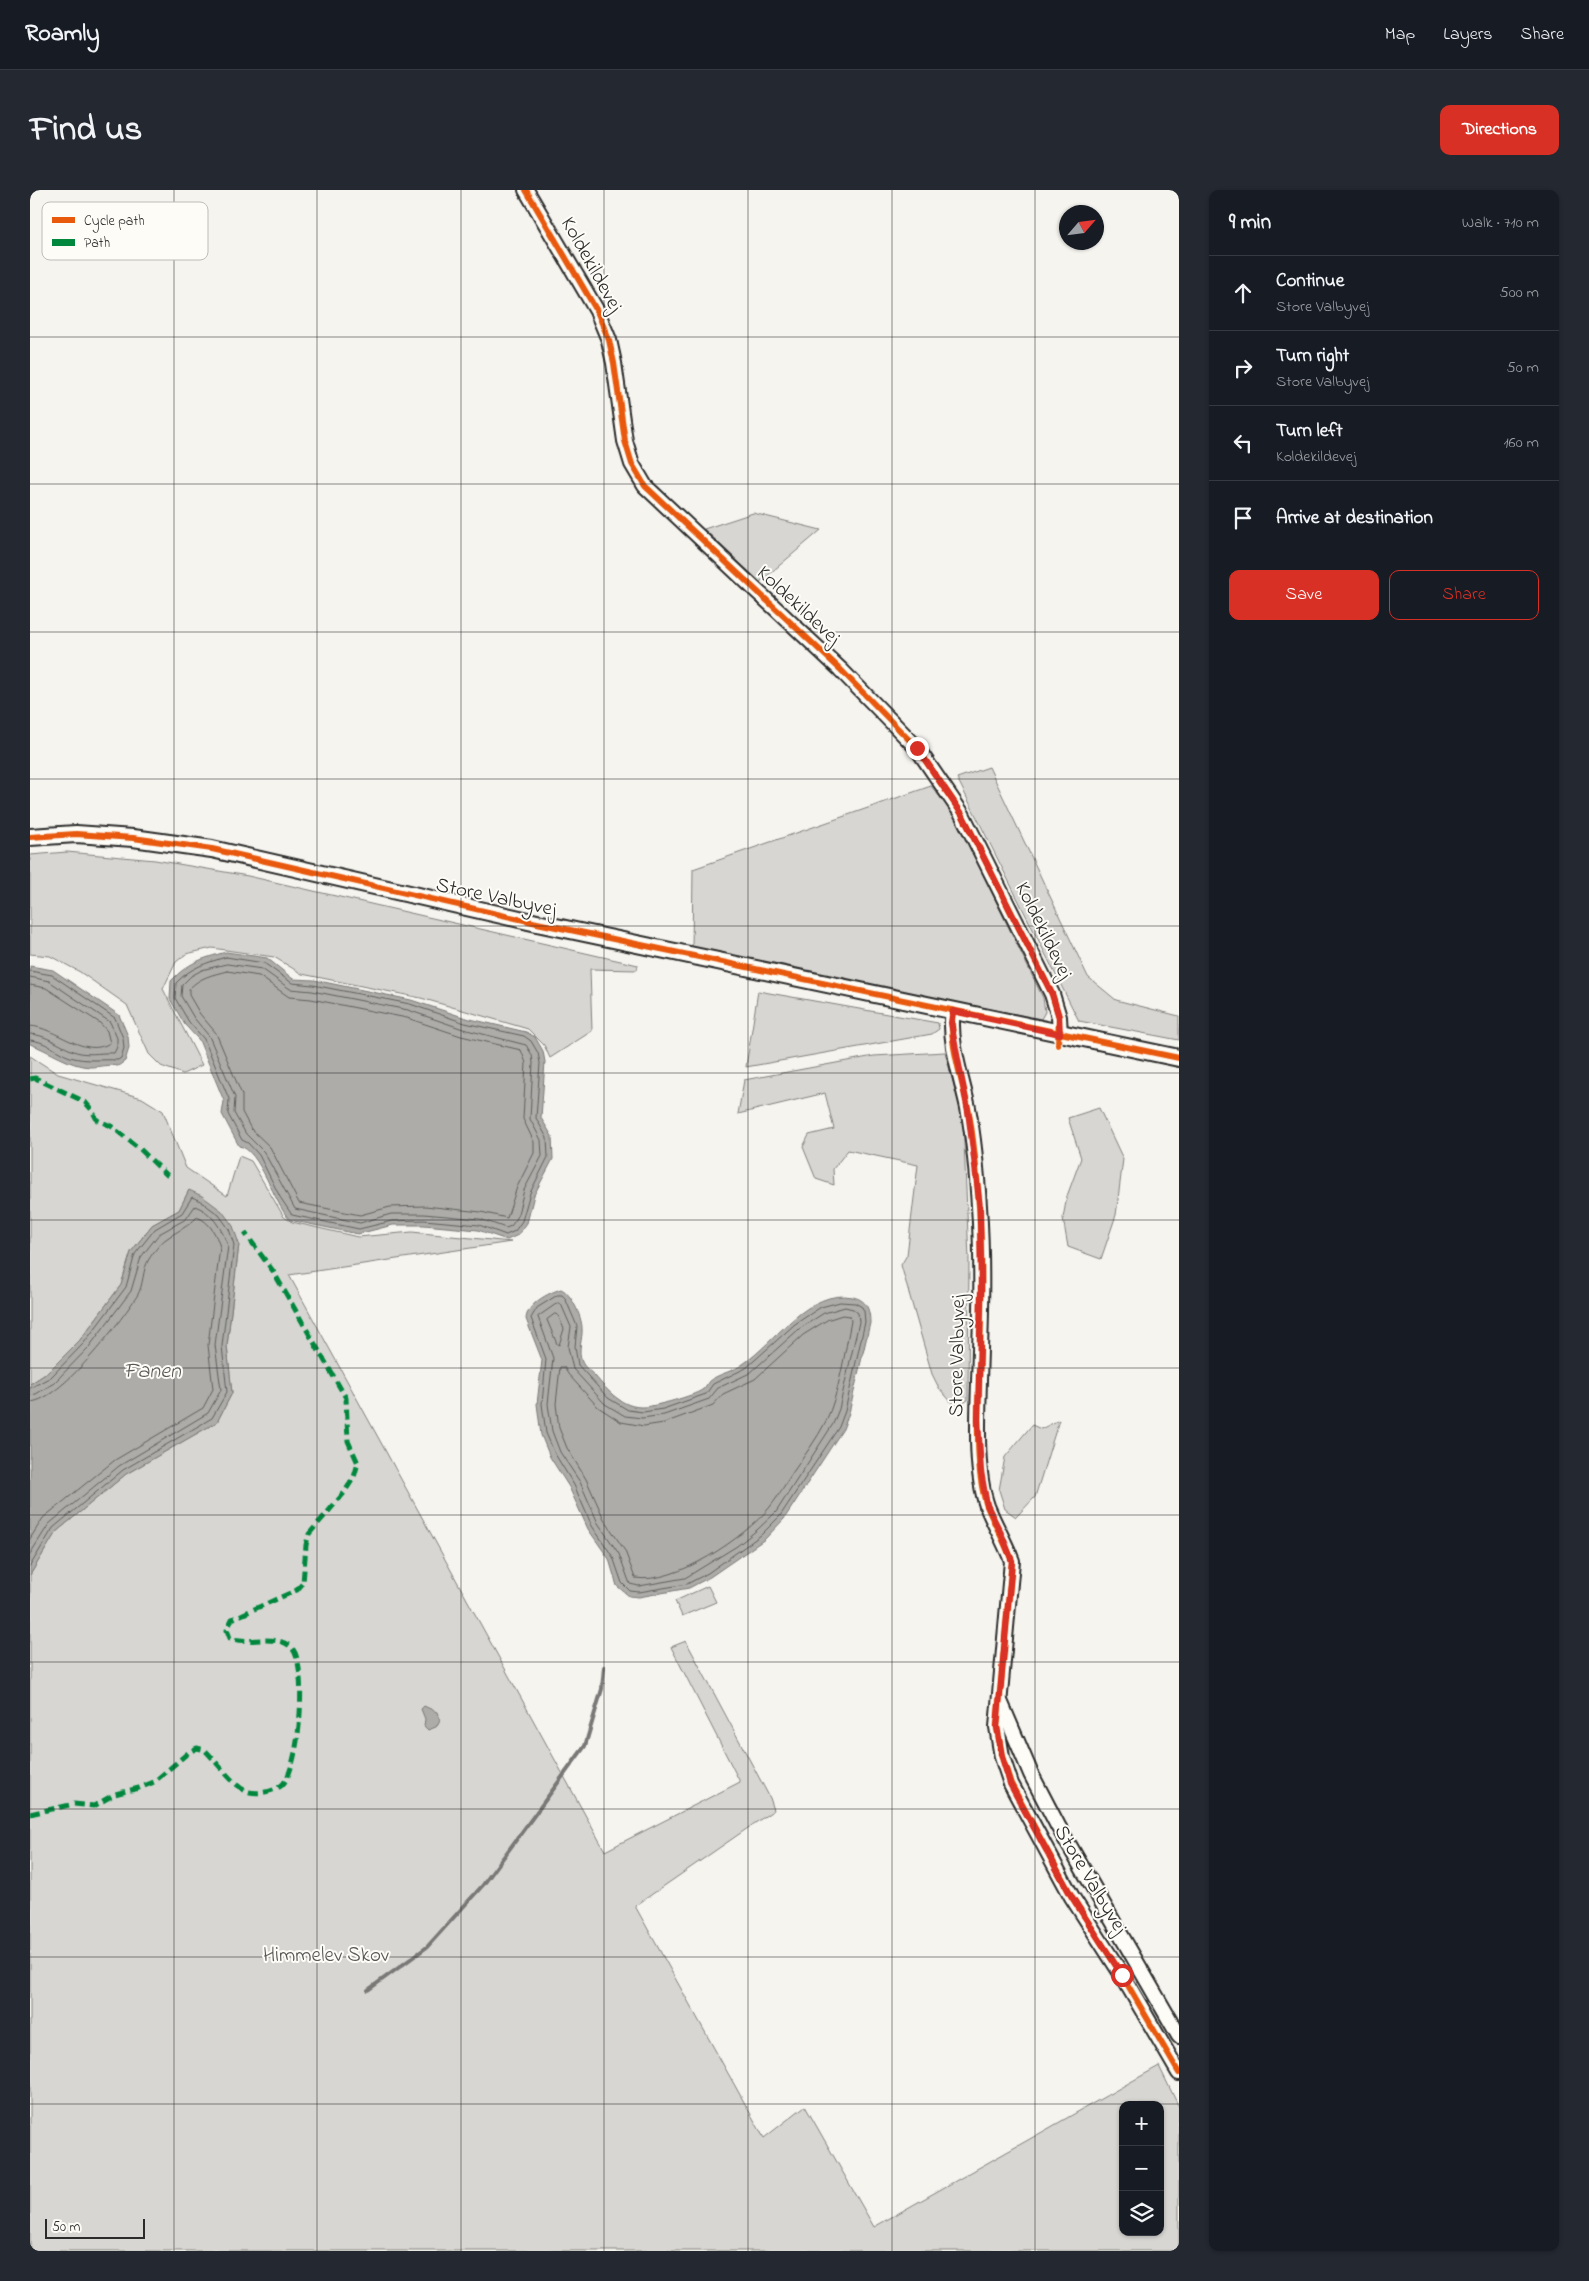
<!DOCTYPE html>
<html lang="en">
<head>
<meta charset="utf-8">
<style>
  :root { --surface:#171b24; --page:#242831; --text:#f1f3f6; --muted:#9ea1a6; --line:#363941; --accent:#d93025 }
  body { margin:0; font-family:"Indie Flower",sans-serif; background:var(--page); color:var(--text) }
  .controls { position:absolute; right:15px; bottom:15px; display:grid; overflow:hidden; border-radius:10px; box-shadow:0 1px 4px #0004 }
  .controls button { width:45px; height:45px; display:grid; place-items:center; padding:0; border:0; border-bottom:1px solid var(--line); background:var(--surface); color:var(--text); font:25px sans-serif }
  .compass { position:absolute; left:1029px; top:15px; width:45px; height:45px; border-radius:50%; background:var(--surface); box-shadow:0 1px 4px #0004; rotate:62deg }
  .scale { position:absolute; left:15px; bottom:12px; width:100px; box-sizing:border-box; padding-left:5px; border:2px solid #2b2b2b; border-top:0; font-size:14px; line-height:18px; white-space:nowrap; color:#2b2b2b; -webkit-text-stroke:4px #fdfcf7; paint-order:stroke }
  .stop { position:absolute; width:15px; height:15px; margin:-11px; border:4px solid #d93025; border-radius:50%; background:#fff }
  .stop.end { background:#d93025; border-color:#fff; box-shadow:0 1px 5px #0008 }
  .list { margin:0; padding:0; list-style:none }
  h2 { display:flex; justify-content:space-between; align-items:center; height:65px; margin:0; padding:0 20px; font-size:21px }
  h2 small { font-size:16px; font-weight:400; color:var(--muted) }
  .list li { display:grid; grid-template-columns:32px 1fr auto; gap:15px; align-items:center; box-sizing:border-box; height:75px; padding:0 20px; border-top:1px solid var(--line) }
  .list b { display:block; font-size:19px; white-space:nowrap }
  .list p { margin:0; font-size:16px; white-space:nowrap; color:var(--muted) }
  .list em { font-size:16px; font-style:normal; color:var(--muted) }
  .actions { display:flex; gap:10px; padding:15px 20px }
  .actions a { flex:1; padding:11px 0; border:1px solid var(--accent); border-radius:10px; text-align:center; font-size:18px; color:var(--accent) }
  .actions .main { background:var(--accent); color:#fff }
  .icon { flex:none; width:28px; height:28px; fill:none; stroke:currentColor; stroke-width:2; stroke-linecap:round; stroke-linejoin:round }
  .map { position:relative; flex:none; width:1149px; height:2061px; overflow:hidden; border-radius:10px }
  header { display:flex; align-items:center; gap:30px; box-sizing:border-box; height:70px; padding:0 25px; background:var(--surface); border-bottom:1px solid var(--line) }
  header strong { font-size:24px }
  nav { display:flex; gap:28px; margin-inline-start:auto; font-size:18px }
  .intro { display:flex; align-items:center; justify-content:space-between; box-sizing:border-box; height:120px; padding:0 30px }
  h1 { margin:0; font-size:35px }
  .button { padding:12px 22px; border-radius:10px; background:var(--accent); color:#fff; font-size:18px; font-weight:700 }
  main { display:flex; gap:30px; padding:0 30px }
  aside { flex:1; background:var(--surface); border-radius:10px; box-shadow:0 1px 4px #0004 }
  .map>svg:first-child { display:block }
</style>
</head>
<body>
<header>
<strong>Roamly</strong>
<nav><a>Map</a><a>Layers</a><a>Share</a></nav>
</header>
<div class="intro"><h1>Find us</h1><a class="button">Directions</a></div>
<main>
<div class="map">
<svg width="1149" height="2061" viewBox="0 0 1149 2061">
  <rect width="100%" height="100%" fill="#f5f4ef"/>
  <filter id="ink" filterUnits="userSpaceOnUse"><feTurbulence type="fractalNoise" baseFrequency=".02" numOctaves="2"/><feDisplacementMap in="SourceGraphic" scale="10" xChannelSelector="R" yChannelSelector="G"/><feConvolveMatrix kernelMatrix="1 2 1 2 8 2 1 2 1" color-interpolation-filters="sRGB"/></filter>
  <g filter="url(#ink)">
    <!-- green -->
    <g fill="#d7d6d2" stroke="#81807e" fill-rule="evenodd">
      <path d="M723,323L791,340L730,392L674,339Z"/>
      <path d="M959,577L1058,787L1086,810L1149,826V850L1049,831L927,588Z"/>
      <path d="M901,596L923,623L1013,808L1015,822L1011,829L662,760L663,679Z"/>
      <path d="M37,662L125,670L218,686L608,775L607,780L560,779L562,841L520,868L514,855L498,839L391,808L272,784L244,767L182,758L156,764L146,772L133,799L172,875L153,884L131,876L119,864L97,815L50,782L20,766L0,764V665Z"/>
      <path d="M728,801L908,833L909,839L902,844L716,877Z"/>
      <path d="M915,862L933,929L939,1069L938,1210L932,1214H923L909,1198L902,1184L871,1075L877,1065L888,975L818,960L803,979L804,995L786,989L773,957L779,945L804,939L795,903L708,924L714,890L844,866Z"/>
      <path d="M0,866L28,884L112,908L133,921L156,978L197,1006L209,966L221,971L254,1027L262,1032L328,1047L382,1042L481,1052L259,1085L575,1661L710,1592L641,1457L656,1451L740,1608L744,1620L605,1716L734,1948L775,1916L844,2037L1129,1876L1149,1917V2061H0V1385L26,1342L96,1284L187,1232L202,1203L197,1156L209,1054L159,1000L149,1020L122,1035L101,1062L91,1095L50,1150L17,1183L0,1194ZM1093,1915H1130V2042H1093Z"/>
      <path d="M1069,918L1093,969L1086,1025L1071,1069L1038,1057L1033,1028L1037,1006L1051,968L1038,928Z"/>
      <path d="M1029,1230L1005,1307L986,1327L975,1319L969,1300L975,1267L1002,1235L1011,1239Z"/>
      <path d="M678,1396L686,1412L652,1426L645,1411Z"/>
    </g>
    <!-- water -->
    <g fill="#adaca9" stroke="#797877">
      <path d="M196,762L237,768L263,789L284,790L381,810L436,828L496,842L505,847L513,861L515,872L511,928L522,946L523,969L504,1005L497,1033L488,1045L477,1050L448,1040L394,1035H363L328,1044L260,1030C244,1014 230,959 209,956L192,924L194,911L169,850L155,835L140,809L141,791C159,772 171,769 196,762Z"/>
      <path d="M0,776L23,780L89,825L98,846L99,858L95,871L88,876C78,874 70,877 60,877C39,876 20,861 0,854Z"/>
      <path d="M159,1000L172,1006L192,1021L203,1036L209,1054L197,1156L202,1203L187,1232L96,1284L26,1342L0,1385V1194L17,1183L50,1150L91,1095L101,1062L122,1035L149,1020Z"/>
      <path d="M531,1099C541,1103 552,1127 552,1138C553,1149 547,1160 552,1172C554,1177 561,1182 565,1186C578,1201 592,1218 614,1217C626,1216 663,1206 672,1200C677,1197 677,1191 682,1189C692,1183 704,1181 713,1174C745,1153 778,1098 823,1107C837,1110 840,1120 840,1133L819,1223L813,1239L754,1329L735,1349L680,1387L659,1398L609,1407L599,1406L587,1396L579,1369L558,1339L539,1297L520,1267L511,1245L507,1214L512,1170L496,1129C497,1114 518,1103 531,1099Z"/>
      <path d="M394,1516L407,1522L410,1530L406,1537L398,1540L394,1536L395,1529L391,1519Z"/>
    </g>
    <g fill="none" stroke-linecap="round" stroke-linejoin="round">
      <!-- shore -->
      <g stroke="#5f5f5d" stroke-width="1">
        <path d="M196,767L234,773L262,793L283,795L380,814L435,833L494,846L501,851L508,863L510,873L506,928L517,948L518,967L500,1003L492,1031L485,1041L476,1045L449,1035L394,1030L362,1031L329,1039L262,1025L250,1007L229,965L218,953L212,950L198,924L199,909L174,849L159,832L145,808L146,793C161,777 176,773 196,767Z"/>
        <path d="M197,774L232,779L260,799L282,801L378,820L433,839L496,855L502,865L503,873L500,929L511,950L512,966L494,1000L487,1028L481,1036L476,1038L450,1029L394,1024H361L330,1033L265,1019L234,962L216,944L204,923L205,907L179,846L164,828L151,806L152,795L161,786L172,780Z"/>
        <path d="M0,781L22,785L85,828L93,848L94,858L91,868L88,870C71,869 57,872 40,867C26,862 16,851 0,850"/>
        <path d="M197,781L229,786L259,807L281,809L377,828L431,846L491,860L496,873L493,929L504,952V963L487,997L477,1028L451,1022L395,1016L360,1017L330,1025L269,1013L240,957L221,939L212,922V905L186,843L170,824L159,805V799C170,787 182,785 197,781Z"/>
        <path d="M0,787L19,791L80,832L87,848V857L84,863C69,862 56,867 41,860C27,854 16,845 0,844"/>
        <path d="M0,795L16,798L70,833L77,841L80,853C54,869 26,837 0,836"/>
        <path d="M528,1105H532L535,1108L547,1136L545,1157L548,1175L578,1208L598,1220L613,1222L633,1219L676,1204L683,1194L716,1178L765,1134L791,1117L810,1112L825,1113L832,1117L834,1121L835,1132L815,1221L809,1237L750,1326L731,1345L678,1383L657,1394L609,1402L600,1401L592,1393L583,1367L562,1336L544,1295L525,1264L516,1243L512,1214L516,1169L501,1128L507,1118Z"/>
        <path d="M528,1113L531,1114L541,1137L538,1157L543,1179L575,1214L595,1226L612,1228L634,1225L679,1209L688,1198L720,1183L769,1139L794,1123L815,1117L823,1119L828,1123L829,1132L809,1219L803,1234L746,1322L727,1340L707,1356L655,1388L609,1396L600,1394L589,1364L568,1333L550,1292L530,1262L522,1241L518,1214L523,1168L508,1127Z"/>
        <path d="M525,1124L528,1125L534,1139L529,1155L527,1154L517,1130Z"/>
        <path d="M813,1125L820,1126L821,1131C815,1161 809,1204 796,1231C787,1249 774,1266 763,1282C755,1294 748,1307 740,1317C715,1347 646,1395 605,1388L595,1361L574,1329L556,1289L537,1258L529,1238L526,1214L530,1177H534L538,1184L568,1217L591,1232L614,1236L634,1233L683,1215L693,1204L725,1189L773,1145L797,1130Z"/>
        <path d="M0,1198L21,1187L54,1153L96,1097L105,1064L125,1039L152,1023L162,1007L169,1010L189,1025L199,1039L204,1055L192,1156L197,1202L182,1228L93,1280L23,1338L0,1376"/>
        <path d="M0,1205L6,1204L24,1193L59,1157L101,1101L111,1067L129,1044L156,1029L165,1016C182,1022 192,1039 198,1056L185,1155L191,1200L178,1223L89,1276L19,1334L0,1364"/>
        <path d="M0,1212C31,1211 90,1132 107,1106C114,1095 112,1080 119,1069C123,1063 130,1053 136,1049C147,1041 158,1037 167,1027C180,1032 186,1044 190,1057L178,1155L183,1199L173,1218L85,1270L13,1328L0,1349"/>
      </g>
      <!-- stream -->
      <path stroke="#797877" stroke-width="4" d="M338,1800L397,1757L453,1695L555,1556L572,1499L574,1477"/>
      <!-- minor casing -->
      <g stroke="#2b2b2b" stroke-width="18">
        <g id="minor">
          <path d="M496,0L567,121L579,150L584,173L595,251L602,274L615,296L810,479L887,558L932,624L1022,804L1029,827L1030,844"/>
          <path d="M923,821C918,850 932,889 938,918C944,950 947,984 949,1016C953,1074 951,1133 949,1191C948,1228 945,1281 957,1316C964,1334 975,1352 982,1371L967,1537L972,1567L981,1594L1042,1707L1092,1785L1149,1883"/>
          <path d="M970,1511L1001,1584L1028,1636L1149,1846"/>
        </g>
      </g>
      <!-- tertiary casing -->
      <g stroke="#2b2b2b" stroke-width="20">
        <path id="tertiary" d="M0,647L46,644L103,648L182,659L507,733L1149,868"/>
      </g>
      <!-- minor -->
      <use href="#minor" stroke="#fdfcf7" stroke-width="14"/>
      <!-- tertiary -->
      <use href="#tertiary" stroke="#fdfcf7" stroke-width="16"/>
      <!-- quiet -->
      <g stroke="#00873e" stroke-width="5" stroke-dasharray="10 5" stroke-linecap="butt">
        <path d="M0,889L5,888L55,912L62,920L67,930L81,936L110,959L138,986"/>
        <path d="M0,1624L44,1614L64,1616L85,1604L109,1598L124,1592L159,1562L167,1558L175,1560C185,1570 204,1596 216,1601C226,1605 244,1602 252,1595C270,1579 278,1475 262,1458C248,1443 218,1455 200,1448L197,1440L202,1429L267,1400L273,1393L276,1355L279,1344L314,1303L324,1287L328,1273L318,1251L316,1208L243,1081L215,1043"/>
      </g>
      <!-- cycleway casing -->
      <g stroke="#fdfcf7" stroke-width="9">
        <g id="cycleway">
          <path d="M496,0L567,121L579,150L584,173L595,251L602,274L615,296L810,479L887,558L932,624L1022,804L1029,827L1028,855"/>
          <path d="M0,647L46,644L103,648L182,659L507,733L1149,868"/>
          <path d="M923,821C918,850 932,889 938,918C944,950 947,984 949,1016C953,1074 951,1133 949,1191C948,1228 945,1281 957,1316C964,1334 975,1352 982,1371L967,1537L972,1567L981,1594L1042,1707L1092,1785L1149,1883"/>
        </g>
      </g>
      <!-- cycleway -->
      <use href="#cycleway" stroke="#e8590c" stroke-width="6"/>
    </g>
  </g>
  <g fill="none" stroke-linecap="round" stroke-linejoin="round" filter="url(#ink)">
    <!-- route -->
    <path stroke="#d93025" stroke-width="6" d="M887,558L932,624L1022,804L1029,827L1030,844L923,821L921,833L938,921L950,1017L951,1103L948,1229L951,1281L957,1315L972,1345L982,1371L967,1537L972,1567L980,1594L1042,1707L1092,1785"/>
  </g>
  <!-- grid -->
  <path fill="none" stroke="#2b2b2b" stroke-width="1" stroke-opacity="0.55" d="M144,0V2061M287,0V2061M431,0V2061M574,0V2061M718,0V2061M862,0V2061M1005,0V2061M0,147H1149M0,294H1149M0,442H1149M0,589H1149M0,736H1149M0,883H1149M0,1030H1149M0,1178H1149M0,1325H1149M0,1472H1149M0,1619H1149M0,1767H1149M0,1914H1149"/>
  <g text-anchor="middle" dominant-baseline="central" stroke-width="4" stroke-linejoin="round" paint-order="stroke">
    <!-- street labels -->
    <g font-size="21" fill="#2b2b2b" stroke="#fdfcf7">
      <text transform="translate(561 75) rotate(61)">Koldekildevej</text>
      <text transform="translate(768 416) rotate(43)">Koldekildevej</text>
      <text transform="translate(466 708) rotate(12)">Store Valbyvej</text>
      <text transform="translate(1013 741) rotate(64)">Koldekildevej</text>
      <text transform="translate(928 1166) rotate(-89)">Store Valbyvej</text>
      <text transform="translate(1060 1690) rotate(59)">Store Valbyvej</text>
    </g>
    <!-- park labels -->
    <g font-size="21" fill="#565655" stroke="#fdfcf7">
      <text x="296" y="1766">Himmelev Skov</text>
    </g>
    <!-- water labels -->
    <g font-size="22" font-style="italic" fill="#585857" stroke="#fdfcf7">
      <text x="122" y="1182">Fanen</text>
    </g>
  </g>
  <!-- legend -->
  <rect x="12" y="12" width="166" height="58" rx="8" fill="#fdfcf7" stroke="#bebdba" stroke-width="1"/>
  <rect x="22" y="27" width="23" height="6" fill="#e8590c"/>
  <rect x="22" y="49" width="23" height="7" fill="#00873e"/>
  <g font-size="14" fill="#2b2b2b">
    <text x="54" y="35">Cycle path</text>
    <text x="54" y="57">Path</text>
  </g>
</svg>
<div class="controls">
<button>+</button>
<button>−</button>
<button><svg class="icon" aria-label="layers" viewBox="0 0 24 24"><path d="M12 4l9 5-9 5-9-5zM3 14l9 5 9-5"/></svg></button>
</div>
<svg class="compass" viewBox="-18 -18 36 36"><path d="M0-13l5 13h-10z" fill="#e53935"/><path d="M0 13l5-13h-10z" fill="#9ea1a6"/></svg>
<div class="scale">50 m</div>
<div class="stop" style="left:1092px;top:1785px"></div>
<div class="stop end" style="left:887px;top:558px"></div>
</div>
<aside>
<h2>9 min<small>Walk · 710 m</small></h2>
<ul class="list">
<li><svg class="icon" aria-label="ahead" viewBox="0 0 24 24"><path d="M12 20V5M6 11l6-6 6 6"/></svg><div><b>Continue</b><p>Store Valbyvej</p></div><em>500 m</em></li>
<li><svg class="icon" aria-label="right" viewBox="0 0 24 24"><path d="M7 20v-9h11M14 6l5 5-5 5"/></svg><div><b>Turn right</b><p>Store Valbyvej</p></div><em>50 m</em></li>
<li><svg class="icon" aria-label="left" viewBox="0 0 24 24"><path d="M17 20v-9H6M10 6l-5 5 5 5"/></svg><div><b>Turn left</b><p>Koldekildevej</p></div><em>160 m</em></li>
<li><svg class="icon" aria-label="arrive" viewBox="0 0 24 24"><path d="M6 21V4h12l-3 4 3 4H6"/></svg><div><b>Arrive at destination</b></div></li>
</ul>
<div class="actions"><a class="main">Save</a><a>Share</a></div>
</aside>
</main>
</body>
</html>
